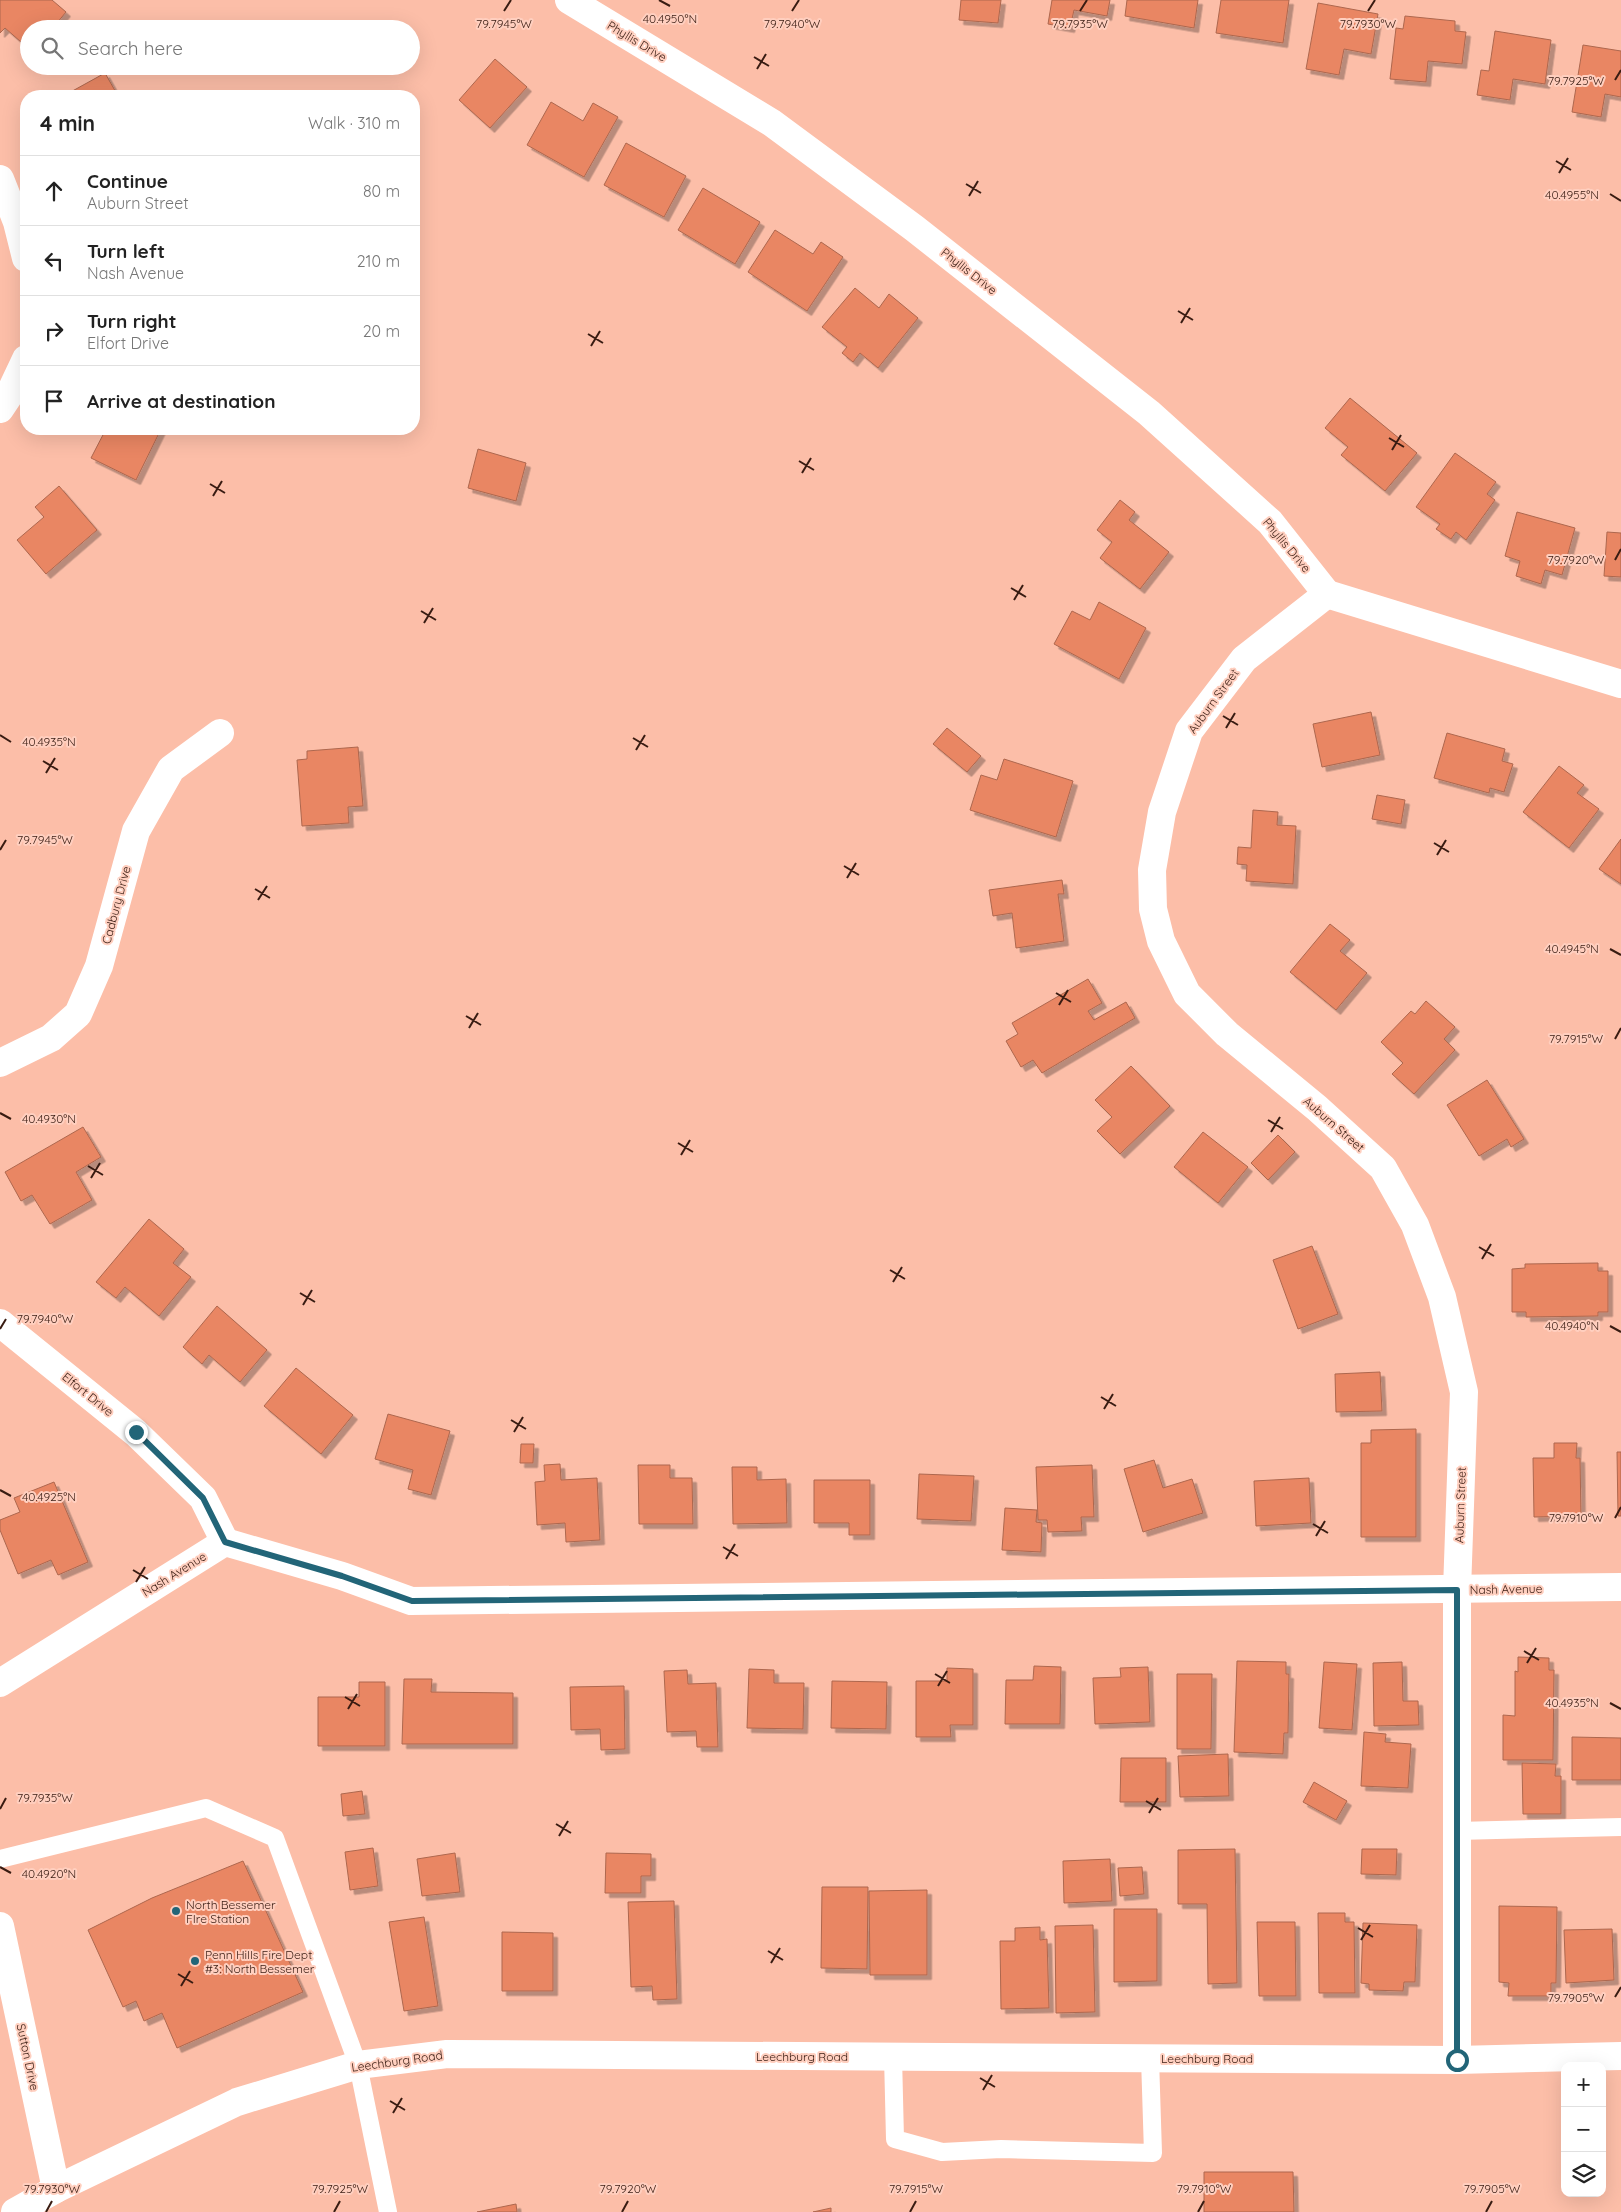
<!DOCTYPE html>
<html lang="en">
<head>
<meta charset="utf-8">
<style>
  :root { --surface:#fff; --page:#f2f2f2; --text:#222; --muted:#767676; --line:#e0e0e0 }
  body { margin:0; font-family:Quicksand,sans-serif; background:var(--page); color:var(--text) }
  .controls { position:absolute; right:15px; bottom:15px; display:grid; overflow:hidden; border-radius:10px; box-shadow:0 5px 20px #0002 }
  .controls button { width:45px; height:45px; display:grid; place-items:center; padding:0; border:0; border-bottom:1px solid var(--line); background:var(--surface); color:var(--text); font:25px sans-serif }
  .stop { position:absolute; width:15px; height:15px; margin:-11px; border:4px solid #226578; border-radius:50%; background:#fff }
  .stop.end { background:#226578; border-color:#fff; box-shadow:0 1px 5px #0008 }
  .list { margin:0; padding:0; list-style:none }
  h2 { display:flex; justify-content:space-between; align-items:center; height:65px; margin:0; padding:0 20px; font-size:21px }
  h2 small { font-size:16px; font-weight:400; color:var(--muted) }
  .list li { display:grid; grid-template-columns:32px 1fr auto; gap:15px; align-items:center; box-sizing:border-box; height:70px; padding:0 20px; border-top:1px solid var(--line) }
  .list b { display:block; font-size:19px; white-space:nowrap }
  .list p { margin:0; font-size:16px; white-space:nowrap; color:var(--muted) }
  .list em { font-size:16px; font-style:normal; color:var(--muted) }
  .icon { flex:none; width:28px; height:28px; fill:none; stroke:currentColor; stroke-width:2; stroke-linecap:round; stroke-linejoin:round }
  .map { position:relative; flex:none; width:1621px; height:2212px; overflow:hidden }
  .search { position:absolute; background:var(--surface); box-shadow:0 5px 20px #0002; left:20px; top:20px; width:400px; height:55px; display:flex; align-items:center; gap:12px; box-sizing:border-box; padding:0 18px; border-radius:28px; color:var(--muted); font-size:19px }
  .panel { position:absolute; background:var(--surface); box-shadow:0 5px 20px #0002; left:20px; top:90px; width:400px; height:345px; border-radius:20px }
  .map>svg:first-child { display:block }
</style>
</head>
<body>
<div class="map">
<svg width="1621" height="2212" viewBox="0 0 1621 2212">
  <defs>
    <filter id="shadow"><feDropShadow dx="4.5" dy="4.5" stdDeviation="0" flood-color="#0004"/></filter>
  </defs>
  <rect width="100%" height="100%" fill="#fcbea8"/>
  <!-- building -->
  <g fill="#e98663" stroke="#ad674e" filter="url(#shadow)">
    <path d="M0,0H52L66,12L52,29H29V49L5,28L0,33Z"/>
    <path d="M961,0H1001L998,23L959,20Z"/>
    <path d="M1052,0H1110L1107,16L1074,10L1070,28L1048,24Z"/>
    <path d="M1127,0H1198L1194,28L1125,16Z"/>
    <path d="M1221,0H1289L1283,43L1216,33Z"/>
    <path d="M1318,3L1378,14L1371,54L1344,49L1339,75L1306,69Z"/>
    <path d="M1405,16L1455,21V31L1466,32L1462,64L1428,61L1426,82L1390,79L1396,28L1403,29Z"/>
    <path d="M1495,31L1551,40L1545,84L1513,79L1510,100L1477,95L1481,70L1489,71Z"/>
    <path d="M1583,45L1621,51V97L1605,94L1601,117L1572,112Z"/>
    <path d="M495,59L527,87L490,128L459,100Z"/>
    <path d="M105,73L118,96H69L67,94Z"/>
    <path d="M551,102L583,121L593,103L618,117L584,177L527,145Z"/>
    <path d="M626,143L686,176L664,217L604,185Z"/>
    <path d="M703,188L760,222L735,264L678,230Z"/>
    <path d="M775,230L813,254L821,242L843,257L807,311L748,272Z"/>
    <path d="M855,288L879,308L889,294L918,318L878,368L860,353L853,362L842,353L847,347L822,327Z"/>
    <path d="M1350,398L1417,453L1385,491L1341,455L1348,447L1325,428Z"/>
    <path d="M106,429H161L136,480L91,458Z"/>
    <path d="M478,449L526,463L516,501L468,488Z"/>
    <path d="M1455,453L1496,482L1487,494L1495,500L1466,540L1456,532L1451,539L1436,529L1440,524L1416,507Z"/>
    <path d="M59,486L97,530L46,574L17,540L44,517L35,507Z"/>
    <path d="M1120,500L1135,512L1129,520L1169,552L1140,589L1100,558L1112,542L1097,530Z"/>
    <path d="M1517,512L1575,528L1562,575L1545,570L1541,584L1516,576L1520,561L1505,556Z"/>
    <path d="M1607,532L1621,533V577L1604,576Z"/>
    <path d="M1099,602L1146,628L1119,679L1054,644L1072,611L1090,620Z"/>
    <path d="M1371,712L1380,755L1322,767L1313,724Z"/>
    <path d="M947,728L981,756L967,772L933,744Z"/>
    <path d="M1447,733L1505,749L1502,761L1513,764L1504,792L1490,788L1489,793L1434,778Z"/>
    <path d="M358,747L363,806L348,807L349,823L302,826L297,760L307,759V751Z"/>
    <path d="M1004,759L1073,781L1056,837L970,810L981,775L997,780Z"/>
    <path d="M1559,766L1584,785L1577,793L1599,809L1569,848L1523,812Z"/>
    <path d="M1377,795L1405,800L1401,824L1372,819Z"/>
    <path d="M1253,810L1278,812L1277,825L1296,826L1293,884L1246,881L1247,865L1237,864L1238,847L1251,848Z"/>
    <path d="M1621,839V884L1599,869Z"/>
    <path d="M1062,880L1064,894H1058L1064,941L1016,948L1012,913L993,916L989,890Z"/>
    <path d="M1330,924L1350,940L1340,951L1367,973L1336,1010L1290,972Z"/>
    <path d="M1088,979L1102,1003L1088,1011L1094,1020L1126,1002L1135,1018L1042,1073L1033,1060L1021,1067L1006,1041L1018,1034L1012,1023Z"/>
    <path d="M1426,1001L1455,1027L1444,1039L1455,1050L1414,1094L1392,1074L1403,1063L1381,1042L1411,1011L1415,1014Z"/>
    <path d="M1131,1066L1170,1106L1120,1154L1097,1131L1112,1117L1095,1100Z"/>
    <path d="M1487,1080L1524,1139L1511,1147L1507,1139L1479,1156L1447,1105Z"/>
    <path d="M83,1127L101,1157L76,1172L92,1200L50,1224L32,1195L21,1201L5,1172Z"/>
    <path d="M1203,1132L1248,1167L1218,1203L1174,1167Z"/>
    <path d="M1278,1135L1295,1152L1268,1180L1251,1163Z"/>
    <path d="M149,1219L184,1249L173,1263L191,1277L159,1316L125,1287L116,1298L96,1282Z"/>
    <path d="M1312,1246L1338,1314L1298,1329L1273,1260Z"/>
    <path d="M1598,1263V1271H1608V1312H1598V1316L1526,1317V1312H1512V1269L1525,1268V1264Z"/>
    <path d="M217,1306L267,1350L240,1382L209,1355L202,1364L183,1347Z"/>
    <path d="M296,1368L353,1415L321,1454L264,1406Z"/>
    <path d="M1380,1372L1382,1411L1336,1412L1335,1374Z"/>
    <path d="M388,1414L450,1431L431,1495L408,1489L413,1470L375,1459Z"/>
    <path d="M1416,1429V1537H1361V1443H1371V1430Z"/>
    <path d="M1554,1443H1577L1576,1458H1580L1581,1516L1534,1517L1533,1458H1554Z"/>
    <path d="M521,1444H534L533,1463H520Z"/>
    <path d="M1617,1452H1621V1516H1618Z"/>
    <path d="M1154,1460L1163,1488L1192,1479L1203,1513L1143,1532L1124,1469Z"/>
    <path d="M560,1464L561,1480L597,1478L600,1540L566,1542L565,1523L537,1525L535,1482L545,1481L544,1465Z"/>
    <path d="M638,1465H670V1478H692L693,1524H639Z"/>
    <path d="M1092,1465L1094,1517H1081L1082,1531L1048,1532L1047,1520H1038L1036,1467Z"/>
    <path d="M732,1467H757V1480L786,1479L787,1523L733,1524Z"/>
    <path d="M919,1474L974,1476L971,1521L917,1519Z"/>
    <path d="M1309,1478L1311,1523L1256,1526L1254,1481Z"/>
    <path d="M814,1480H870V1535H849V1523H814Z"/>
    <path d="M54,1482L88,1562L58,1575L51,1560L18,1574L0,1530V1520L20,1512L14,1498Z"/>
    <path d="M1005,1508L1037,1510L1036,1522L1042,1523L1041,1552L1002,1550Z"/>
    <path d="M1518,1657L1549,1658V1670H1554L1553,1760H1503V1715L1515,1716V1671L1518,1672Z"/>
    <path d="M1237,1661L1286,1662V1674H1289L1288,1733H1284L1283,1754L1234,1752Z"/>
    <path d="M1324,1662L1357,1664L1352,1730L1319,1728Z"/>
    <path d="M1402,1662L1403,1701H1418L1419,1725L1374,1726L1373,1663Z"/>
    <path d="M1034,1666L1061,1667L1060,1724H1005L1006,1680H1033Z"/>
    <path d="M1148,1667L1150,1722L1095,1724L1093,1678L1121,1677L1120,1668Z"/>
    <path d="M947,1668L973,1669V1725H950L951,1737H916V1681H947Z"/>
    <path d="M749,1669L774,1670V1683H804L803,1729L747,1728Z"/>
    <path d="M687,1670L688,1684L716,1683L718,1747H697L696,1731L667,1732L664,1671Z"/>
    <path d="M1177,1674H1212L1211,1749H1177Z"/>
    <path d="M404,1679H432L431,1692L513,1693V1744H402Z"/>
    <path d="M832,1681L887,1682L886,1729L831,1728Z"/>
    <path d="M359,1682H385V1746H318V1697H359Z"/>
    <path d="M624,1686L625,1749L601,1750L600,1729L571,1730L570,1687Z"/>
    <path d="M1364,1732L1386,1734L1385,1742L1411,1744L1408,1788L1361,1786Z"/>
    <path d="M1572,1737L1621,1738V1780H1572Z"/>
    <path d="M1228,1754L1229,1796L1180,1797L1178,1756Z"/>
    <path d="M1121,1758H1166V1802H1120Z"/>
    <path d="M1522,1763L1556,1764L1555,1776H1561V1814H1523Z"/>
    <path d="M1314,1782L1347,1801L1336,1820L1303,1802Z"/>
    <path d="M362,1791L365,1814L343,1816L341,1794Z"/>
    <path d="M373,1848L378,1886L350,1890L345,1852Z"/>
    <path d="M1235,1849L1237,1983L1208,1984L1207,1904H1178V1850Z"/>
    <path d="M1362,1849H1397L1396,1875L1361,1874Z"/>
    <path d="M455,1853L460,1892L422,1896L417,1859Z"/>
    <path d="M606,1853L651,1854V1876H641V1893H605Z"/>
    <path d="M1110,1859L1112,1901L1064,1903L1063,1861Z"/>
    <path d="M243,1861L303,1992L177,2048L162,2013L144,2021L136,2001L123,2007L88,1930L152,1898Z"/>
    <path d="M1142,1867L1144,1894L1120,1896L1118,1868Z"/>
    <path d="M822,1887H868L867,1969L821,1968Z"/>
    <path d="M927,1890V1975H870L869,1891Z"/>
    <path d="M674,1901L677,1999L653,2000L652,1986L631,1987L628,1902Z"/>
    <path d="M1499,1906L1557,1907L1556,1983H1551V1996H1508L1509,1983L1499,1982Z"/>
    <path d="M1114,1909H1157V1981L1114,1982Z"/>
    <path d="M1318,1913H1345V1922H1354L1355,1993H1319Z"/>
    <path d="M424,1917L438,2006L404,2011L389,1922Z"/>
    <path d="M1257,1922H1295L1296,1996H1259Z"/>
    <path d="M1363,1923L1417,1925L1415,1982H1404L1403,1991L1369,1990V1984L1361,1983Z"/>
    <path d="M1093,1925L1095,2012L1056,2013L1055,1926Z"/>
    <path d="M1040,1927V1940L1047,1939L1049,2008L1001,2009L1000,1941H1015V1928Z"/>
    <path d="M1612,1929L1614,1980L1566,1983L1564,1930Z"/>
    <path d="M502,1932L553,1933V1991H502Z"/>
    <path d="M1204,2172H1293L1294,2212H1204Z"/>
    <path d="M516,2204L517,2212H477Z"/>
    <path d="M831,2208V2212H813Z"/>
  </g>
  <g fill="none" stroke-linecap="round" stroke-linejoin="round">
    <!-- lane -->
    <g stroke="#fff" stroke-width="18">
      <path d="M1457,1831L1621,1827"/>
      <path d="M0,1859L206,1808L275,1838L358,2065L388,2212"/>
      <path d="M893,2056L895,2139L942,2152L1001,2149L1153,2153L1150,2058"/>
    </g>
    <!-- street -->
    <g stroke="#fff" stroke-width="28">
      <path d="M569,0L772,123L914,228L1149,413L1270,522L1327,594"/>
      <path d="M0,179L17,222L26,258"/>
      <path d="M0,409L8,397L26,359"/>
      <path d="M1327,594L1244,659L1189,731L1162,812L1152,870L1153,909L1161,941L1187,994L1227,1034L1317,1108L1383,1168L1415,1225L1442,1297L1464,1392L1457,1590V2060"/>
      <path d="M1327,594L1621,684"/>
      <path d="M0,1063L51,1038L78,1014L99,966L136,831L171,769L220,733"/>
      <path d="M0,1323L136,1433L203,1498L225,1542"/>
      <path d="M0,1683L225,1542L342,1576L411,1601L1621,1587"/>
      <path d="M0,1926L56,2189"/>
    </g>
    <!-- secondary -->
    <path stroke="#fff" stroke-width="28" d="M15,2212L56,2189L237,2102L358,2065L447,2054L1457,2060L1621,2056"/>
  </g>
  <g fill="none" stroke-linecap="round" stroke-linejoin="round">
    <!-- route -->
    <path stroke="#226578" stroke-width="6" d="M136,1432L203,1498L225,1542L342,1576L412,1601L1457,1590V2060"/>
  </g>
  <!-- ticks -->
  <path fill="none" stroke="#391c12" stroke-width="2" d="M659,0L670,6M504,11L511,0M792,11L799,0M1080,11L1087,0M1368,11L1375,0M754,57L769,66M757,69L766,54M1615,80L1621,70M1556,161L1571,170M1559,173L1568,158M966,184L981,193M1610,194L1621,201M969,196L978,181M1178,311L1193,320M1181,323L1190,308M588,334L603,343M591,346L600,331M1389,438L1404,447M1392,450L1401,435M799,461L814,470M802,473L811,458M210,484L225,493M213,496L222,481M1615,560L1621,549M1011,588L1026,597M1014,600L1023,585M421,611L436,620M424,623L433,608M1223,716L1238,725M1226,728L1235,713M0,735L11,742M633,738L648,747M636,750L645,735M43,761L58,770M46,773L55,758M1434,843L1449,852M0,850L6,840M1437,855L1446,840M844,866L859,875M847,878L856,863M255,889L270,898M258,900L267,886M1610,949L1621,955M1056,993L1071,1002M1059,1005L1068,990M466,1016L481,1025M469,1028L478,1013M1615,1039L1621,1028M0,1113L11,1119M1268,1120L1283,1129M1271,1132L1280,1117M678,1143L693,1152M681,1155L690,1140M88,1166L103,1175M91,1178L100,1163M1479,1247L1494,1256M1482,1259L1491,1244M890,1270L905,1279M893,1282L902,1267M300,1293L315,1302M303,1305L312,1290M1610,1326L1621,1332M0,1329L6,1319M1101,1397L1116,1406M1104,1409L1113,1394M511,1420L526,1429M514,1432L523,1417M0,1490L11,1496M1615,1518L1621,1507M1313,1524L1328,1533M1316,1536L1325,1521M723,1547L738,1556M726,1559L735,1544M133,1570L148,1579M136,1582L145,1567M1524,1651L1539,1660M1527,1663L1536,1648M935,1674L950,1683M938,1686L947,1671M345,1697L360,1706M1610,1703L1621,1709M348,1709L357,1694M1146,1801L1161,1810M0,1809L6,1798M1149,1813L1158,1798M556,1824L571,1833M559,1836L568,1821M0,1867L11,1873M1358,1928L1373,1937M1361,1940L1370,1925M768,1951L783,1960M771,1963L780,1948M178,1974L193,1983M181,1986L190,1971M1615,1997L1621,1987M980,2078L995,2087M983,2090L992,2075M390,2101L405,2110M393,2113L402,2098M46,2212L52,2201M334,2212L340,2201M622,2212L628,2201M910,2212L916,2201M1198,2212L1204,2201M1486,2212L1492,2201"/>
  <!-- markers -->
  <g fill="#226578" stroke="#ffcfbf" stroke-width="2">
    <circle cx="176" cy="1911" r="5"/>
    <circle cx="195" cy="1961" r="5"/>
  </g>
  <g text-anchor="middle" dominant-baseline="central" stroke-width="4" stroke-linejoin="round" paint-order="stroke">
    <!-- street labels -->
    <g font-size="12" fill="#391c12" stroke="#ffcfbf">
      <text transform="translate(637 41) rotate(31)">Phyllis Drive</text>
      <text transform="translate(969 271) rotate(38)">Phyllis Drive</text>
      <text transform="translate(1287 545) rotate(50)">Phyllis Drive</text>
      <text transform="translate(1213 701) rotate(-54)">Auburn Street</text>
      <text transform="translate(116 905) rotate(-75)">Cadbury Drive</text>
      <text transform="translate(1334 1124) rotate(41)">Auburn Street</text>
      <text transform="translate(88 1394) rotate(39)">Elfort Drive</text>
      <text transform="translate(1460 1505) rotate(-88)">Auburn Street</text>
      <text transform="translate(174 1574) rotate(-32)">Nash Avenue</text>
      <text transform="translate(1506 1589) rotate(-1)">Nash Avenue</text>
      <text x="802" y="2056">Leechburg Road</text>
      <text transform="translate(28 2057) rotate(78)">Sutton Drive</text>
      <text x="1207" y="2058">Leechburg Road</text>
      <text transform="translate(397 2061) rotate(-8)">Leechburg Road</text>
    </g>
    <!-- poi labels -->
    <g font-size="12" fill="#391c12" stroke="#ffcfbf" text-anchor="start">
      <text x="186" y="1904">North Bessemer<tspan x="186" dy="14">FIre Station</tspan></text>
      <text x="205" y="1954">Penn Hills Fire Dept<tspan x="205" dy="14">#3: North Bessemer</tspan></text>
    </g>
  </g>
  <g font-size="12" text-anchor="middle" fill="#391c12" stroke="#ffcfbf" stroke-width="4" stroke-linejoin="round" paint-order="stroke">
    <text x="670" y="23">40.4950°N</text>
    <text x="504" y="28">79.7945°W</text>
    <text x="792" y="28">79.7940°W</text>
    <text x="1080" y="28">79.7935°W</text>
    <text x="1368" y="28">79.7930°W</text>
    <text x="1576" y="85">79.7925°W</text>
    <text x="1572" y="199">40.4955°N</text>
    <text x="1576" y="564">79.7920°W</text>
    <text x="49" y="746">40.4935°N</text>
    <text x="45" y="844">79.7945°W</text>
    <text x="1572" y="953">40.4945°N</text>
    <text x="1576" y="1043">79.7915°W</text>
    <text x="49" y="1123">40.4930°N</text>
    <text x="45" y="1323">79.7940°W</text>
    <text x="1572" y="1330">40.4940°N</text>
    <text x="49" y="1501">40.4925°N</text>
    <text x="1576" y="1522">79.7910°W</text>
    <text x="1572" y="1707">40.4935°N</text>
    <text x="45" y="1802">79.7935°W</text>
    <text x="49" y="1878">40.4920°N</text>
    <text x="1576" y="2002">79.7905°W</text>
    <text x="52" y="2193">79.7930°W</text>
    <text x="340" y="2193">79.7925°W</text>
    <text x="628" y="2193">79.7920°W</text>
    <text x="916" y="2193">79.7915°W</text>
    <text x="1204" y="2193">79.7910°W</text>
    <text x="1492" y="2193">79.7905°W</text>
  </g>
</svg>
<div class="controls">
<button>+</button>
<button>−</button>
<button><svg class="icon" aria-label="layers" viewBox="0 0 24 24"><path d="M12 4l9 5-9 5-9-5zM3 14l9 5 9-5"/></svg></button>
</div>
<div class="stop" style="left:1457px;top:2060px"></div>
<div class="stop end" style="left:136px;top:1432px"></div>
<div class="search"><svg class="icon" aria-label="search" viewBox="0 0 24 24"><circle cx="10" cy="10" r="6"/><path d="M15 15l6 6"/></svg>Search here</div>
<section class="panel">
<h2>4 min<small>Walk · 310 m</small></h2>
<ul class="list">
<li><svg class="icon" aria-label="ahead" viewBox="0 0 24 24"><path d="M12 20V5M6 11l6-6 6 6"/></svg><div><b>Continue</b><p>Auburn Street</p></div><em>80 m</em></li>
<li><svg class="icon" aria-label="left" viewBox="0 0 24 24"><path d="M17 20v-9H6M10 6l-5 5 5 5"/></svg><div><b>Turn left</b><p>Nash Avenue</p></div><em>210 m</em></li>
<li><svg class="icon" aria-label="right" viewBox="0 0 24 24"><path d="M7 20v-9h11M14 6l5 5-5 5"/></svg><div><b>Turn right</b><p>Elfort Drive</p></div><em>20 m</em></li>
<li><svg class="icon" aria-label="arrive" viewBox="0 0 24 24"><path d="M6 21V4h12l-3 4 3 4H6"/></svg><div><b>Arrive at destination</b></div></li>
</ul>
</section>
</div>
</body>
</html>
